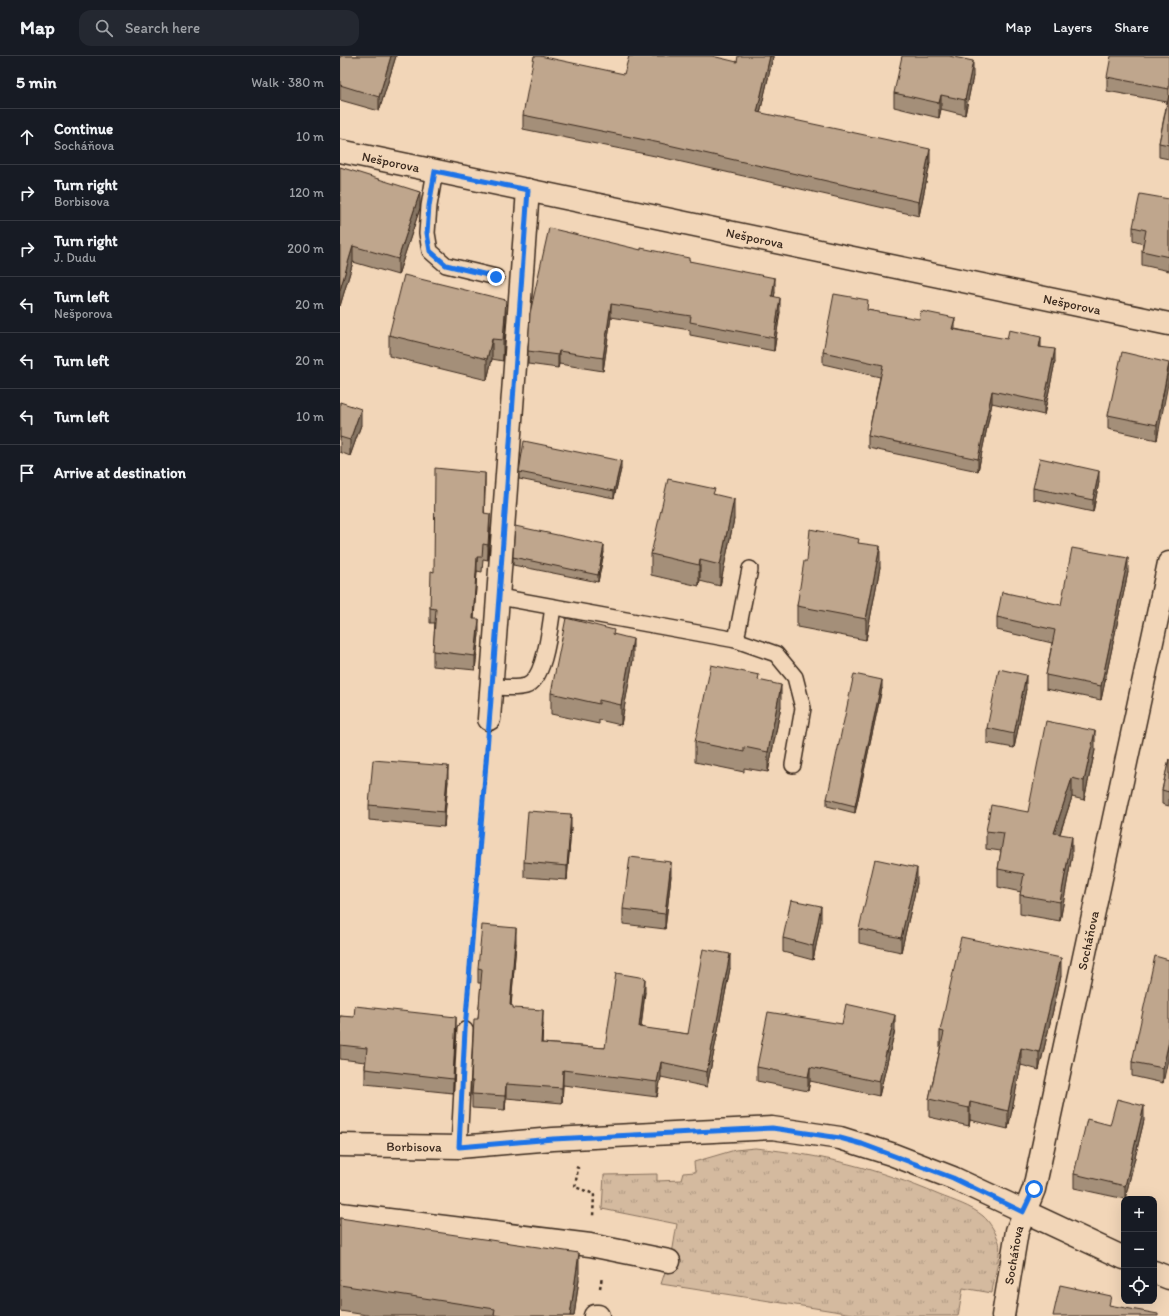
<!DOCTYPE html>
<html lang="en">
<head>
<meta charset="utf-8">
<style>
  :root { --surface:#171b24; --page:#242831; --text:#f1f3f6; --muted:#9ea1a6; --line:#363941 }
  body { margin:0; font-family:Itim,sans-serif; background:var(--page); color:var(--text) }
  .controls { position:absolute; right:12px; bottom:12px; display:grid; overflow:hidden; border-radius:8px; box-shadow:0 4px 16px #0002 }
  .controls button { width:36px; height:36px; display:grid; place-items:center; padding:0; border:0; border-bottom:1px solid var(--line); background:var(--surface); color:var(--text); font:20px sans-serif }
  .stop { position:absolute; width:12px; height:12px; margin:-9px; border:3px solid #1a73e8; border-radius:50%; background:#fff }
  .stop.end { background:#1a73e8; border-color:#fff; box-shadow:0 1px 4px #0008 }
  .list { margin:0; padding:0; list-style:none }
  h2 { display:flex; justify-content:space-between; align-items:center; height:52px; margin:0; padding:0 16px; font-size:17px }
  h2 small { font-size:13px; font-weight:400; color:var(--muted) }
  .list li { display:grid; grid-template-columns:26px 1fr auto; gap:12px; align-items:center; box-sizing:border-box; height:56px; padding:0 16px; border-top:1px solid var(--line) }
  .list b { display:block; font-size:15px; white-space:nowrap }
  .list p { margin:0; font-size:13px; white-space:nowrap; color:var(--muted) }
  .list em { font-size:13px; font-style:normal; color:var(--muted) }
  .icon { flex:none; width:22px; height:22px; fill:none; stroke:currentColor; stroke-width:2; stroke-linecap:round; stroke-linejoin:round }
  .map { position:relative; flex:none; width:829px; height:1260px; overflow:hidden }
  header { display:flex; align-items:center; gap:24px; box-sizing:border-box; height:56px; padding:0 20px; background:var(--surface); border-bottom:1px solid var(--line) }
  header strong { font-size:19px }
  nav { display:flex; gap:22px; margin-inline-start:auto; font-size:14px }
  .search { width:280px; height:36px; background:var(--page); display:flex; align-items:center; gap:10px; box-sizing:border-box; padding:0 14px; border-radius:12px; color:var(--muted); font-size:15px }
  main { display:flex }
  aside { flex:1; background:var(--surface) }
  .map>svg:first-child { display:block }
</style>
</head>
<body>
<header>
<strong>Map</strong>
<div class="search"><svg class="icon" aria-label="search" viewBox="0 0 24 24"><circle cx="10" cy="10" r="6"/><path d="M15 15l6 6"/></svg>Search here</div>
<nav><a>Map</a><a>Layers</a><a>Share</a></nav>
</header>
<main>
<aside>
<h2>5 min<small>Walk · 380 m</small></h2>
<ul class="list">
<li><svg class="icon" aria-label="ahead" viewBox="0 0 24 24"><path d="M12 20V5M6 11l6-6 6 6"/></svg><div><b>Continue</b><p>Socháňova</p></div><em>10 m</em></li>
<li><svg class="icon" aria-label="right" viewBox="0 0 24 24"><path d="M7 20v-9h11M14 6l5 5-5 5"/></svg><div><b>Turn right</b><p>Borbisova</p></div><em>120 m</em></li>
<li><svg class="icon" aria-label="right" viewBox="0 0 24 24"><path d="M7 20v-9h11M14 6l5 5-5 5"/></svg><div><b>Turn right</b><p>J. Dudu</p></div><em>200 m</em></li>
<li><svg class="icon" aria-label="left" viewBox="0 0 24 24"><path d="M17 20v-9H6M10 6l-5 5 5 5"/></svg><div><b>Turn left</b><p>Nešporova</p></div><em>20 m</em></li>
<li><svg class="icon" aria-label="left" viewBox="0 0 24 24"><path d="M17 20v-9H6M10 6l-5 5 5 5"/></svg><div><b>Turn left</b></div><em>20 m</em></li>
<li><svg class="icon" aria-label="left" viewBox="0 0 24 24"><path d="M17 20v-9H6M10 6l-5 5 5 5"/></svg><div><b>Turn left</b></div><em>10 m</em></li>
<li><svg class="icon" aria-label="arrive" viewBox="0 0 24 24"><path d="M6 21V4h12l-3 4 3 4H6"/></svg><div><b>Arrive at destination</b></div></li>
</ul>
</aside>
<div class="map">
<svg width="829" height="1260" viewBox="0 0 829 1260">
  <defs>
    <pattern id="park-tufts" width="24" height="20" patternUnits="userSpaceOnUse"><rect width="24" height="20" fill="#d4ba9f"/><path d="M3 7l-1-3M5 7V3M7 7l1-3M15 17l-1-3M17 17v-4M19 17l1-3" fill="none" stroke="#ad9781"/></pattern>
  </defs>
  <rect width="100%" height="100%" fill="#f2d6b8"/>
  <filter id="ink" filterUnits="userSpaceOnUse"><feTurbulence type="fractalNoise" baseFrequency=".025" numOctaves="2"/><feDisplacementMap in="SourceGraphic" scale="8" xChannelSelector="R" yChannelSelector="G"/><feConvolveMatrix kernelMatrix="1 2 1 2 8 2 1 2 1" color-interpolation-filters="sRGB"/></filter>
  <g filter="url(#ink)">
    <!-- park -->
    <path fill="url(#park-tufts)" stroke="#88725e" d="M415,1092C483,1099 536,1112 599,1139C614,1145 631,1150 643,1160C650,1166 656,1177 659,1186C662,1192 653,1227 652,1237L623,1232L618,1260H526L321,1228L333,1192L337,1168L262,1153L264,1119L317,1118V1125L341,1124L343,1117L355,1116L354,1106L395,1094Z"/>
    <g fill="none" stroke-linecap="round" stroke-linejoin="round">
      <!-- service casing -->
      <g stroke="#3b2a1e" stroke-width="18">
        <g id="service">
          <path d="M95,115L89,150L87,177L90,195L106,209L156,221"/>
          <path d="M159,541L396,584L436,598L455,621L463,652L453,709"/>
          <path d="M396,584L410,513"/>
          <path d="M152,631C162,631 175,633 186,630C206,623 210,569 213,551"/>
          <path d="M119,1091L125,974"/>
        </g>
      </g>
      <!-- minor casing -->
      <g stroke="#3b2a1e" stroke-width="25">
        <g id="minor">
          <path id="s1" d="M0,95L829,268"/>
          <path d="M149,663L188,134"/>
          <path id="s2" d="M0,1089L119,1091L213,1083L432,1072L500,1082L551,1098L613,1122L784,1202"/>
          <path d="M0,1158L250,1189L329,1205"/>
          <path d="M814,1216L829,1222"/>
          <path d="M255,1260H258"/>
          <path id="s3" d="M663,1260L677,1175L694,1133L829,507"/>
        </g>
      </g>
      <!-- path -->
      <g stroke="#3b2a1e" stroke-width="2.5" stroke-dasharray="3 3" stroke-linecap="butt">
        <path d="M127,950L147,690"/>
        <path d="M236,1111L238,1112L235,1131L254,1138L253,1161"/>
        <path d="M260,1232L262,1221"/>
      </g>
      <!-- service -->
      <use href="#service" stroke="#f2d6b8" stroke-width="15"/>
      <!-- minor -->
      <use href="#minor" stroke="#f2d6b8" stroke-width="22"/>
    </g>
    <!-- wall -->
    <g fill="#a48f79" stroke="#3b2a1e">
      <path d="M0,0H56L39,55L0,44Z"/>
      <path d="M430,0H433V1L420,57L590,107L579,160L320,101L183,73V59L284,18L397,6Z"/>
      <path d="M829,0V103L819,101V87L827,46L767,35V21Z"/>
      <path d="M633,20L625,59L601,53L599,62L554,51V37Z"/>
      <path d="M0,111L80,152L58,219L13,206L0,250Z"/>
      <path d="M829,143V215L802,209V195L803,188L793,185V171Z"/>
      <path d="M349,205L435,236L434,241L440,256L434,295L350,279V274L271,261L263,315L219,308L218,312L188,308V295L190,257Z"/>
      <path d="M528,254L615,273L701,291L715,306L704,359L652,347L638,415L528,392V380L540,321L483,308V296Z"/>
      <path d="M166,264L163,305L152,303L147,324L49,300V279Z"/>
      <path d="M829,307L817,384L768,373V359Z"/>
      <path d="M0,346L21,369L10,400L0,396Z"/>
      <path d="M281,413L274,442L179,423V416Z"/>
      <path d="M759,426L753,456L693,443V432Z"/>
      <path d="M145,432L144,457L150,473L148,504L143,503L142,516L137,515L134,563L139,578L135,614L93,610V595L95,567H90V552L94,516Z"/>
      <path d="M375,438L394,463L380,530L360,525L359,530L311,519V498Z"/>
      <path d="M519,487L540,511L526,584L457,571V550L467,505Z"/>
      <path d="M264,496L258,526L173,509V501Z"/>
      <path d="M788,516L761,644L706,633V619L712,587L657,574V561L721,549Z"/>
      <path d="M274,578L293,604L281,669L259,664V668L211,658V637Z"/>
      <path d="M419,624L441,650L428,716L404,712V716L355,706V686Z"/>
      <path d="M542,632L515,757L487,750V743Z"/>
      <path d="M686,633L674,692L647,687V672Z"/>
      <path d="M755,694L744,744L732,741L720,778L732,799L720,865L680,858V839L681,836L658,831V813L661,795L646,793V775L688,756Z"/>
      <path d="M829,703V750L822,748V734Z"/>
      <path d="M108,725L104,771L29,764V749Z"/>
      <path d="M231,772L227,824L184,821V806Z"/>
      <path d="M331,820L325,873L283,868V853Z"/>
      <path d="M577,827L561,896L519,887V873Z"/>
      <path d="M481,865L473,904L443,896V882Z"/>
      <path d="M176,887L171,949L173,952L203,968L202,987L265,992L305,936L301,972L348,978L390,912L367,1031L321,1021L317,1041L223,1029L222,1047L166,1042L165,1054L132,1052V1039H131V1025L138,963L141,927H138V912Z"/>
      <path d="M829,904L823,1027L792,1020V1006Z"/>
      <path d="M721,920L699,1014L681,1009L668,1073L630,1064L629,1070L589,1061V1043L600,993V975Z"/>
      <path d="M0,960L116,975L113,1037L25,1028V1006L0,1003Z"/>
      <path d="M502,968L555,974L539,1040L470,1025L468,1035L417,1025V1011Z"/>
      <path d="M804,1064L785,1143L734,1132V1118L770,1069Z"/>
      <path d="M0,1162L239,1223L234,1260H33L0,1255Z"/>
    </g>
    <!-- shaded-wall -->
    <g fill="#867463" stroke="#3b2a1e">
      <path d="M51,0H56L39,55V41Z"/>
      <path d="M430,0H433V1L417,70V56Z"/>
      <path d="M633,5V20L625,59V44Z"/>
      <path d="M601,39V53L599,62V47Z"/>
      <path d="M590,93V107L579,160V146Z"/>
      <path d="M80,136V152L58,219V203Z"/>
      <path d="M13,190V206L0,250V234Z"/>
      <path d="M435,222V236L432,254V240Z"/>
      <path d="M440,242V256L434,295V282Z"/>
      <path d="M166,244V264L163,305V284Z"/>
      <path d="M271,248V261L263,315V302Z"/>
      <path d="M615,262V274L612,273Z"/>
      <path d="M701,281V294L699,291Z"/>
      <path d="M152,283V303L147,324V303Z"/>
      <path d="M715,293V306L704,359V346Z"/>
      <path d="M219,295V308L218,312V299Z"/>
      <path d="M829,309V323L817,384V369Z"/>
      <path d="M652,335V347L638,415V403Z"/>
      <path d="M21,353V369L10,400V384Z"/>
      <path d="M281,405V413L274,442V435Z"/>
      <path d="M759,415V426L753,456V444Z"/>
      <path d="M145,417V432L144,472V457Z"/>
      <path d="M394,443V463L380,530V509Z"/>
      <path d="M150,458V473L148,504V489Z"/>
      <path d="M264,489V496L258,526V519Z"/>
      <path d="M540,490V511L526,584V563Z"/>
      <path d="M137,501V515L133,577V563Z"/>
      <path d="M788,502V516L761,644V630Z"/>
      <path d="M360,504V525L359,530V509Z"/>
      <path d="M139,563V578L135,614V600Z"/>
      <path d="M293,583V604L281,669V649Z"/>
      <path d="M686,619V633L674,692V678Z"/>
      <path d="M542,624V632L515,757V750Z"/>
      <path d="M441,629V650L428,716V696Z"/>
      <path d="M755,675V694L744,744V725Z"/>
      <path d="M108,710V725L104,771V756Z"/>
      <path d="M732,722V741L714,795V777Z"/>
      <path d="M231,758V772L227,824V810Z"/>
      <path d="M732,780V799L720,865V846Z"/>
      <path d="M331,806V820L325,873V858Z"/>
      <path d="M577,812V827L561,896V882Z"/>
      <path d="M481,850V865L473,904V890Z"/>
      <path d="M176,872V887L170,964V949Z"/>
      <path d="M390,898V912L367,1031V1016Z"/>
      <path d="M721,902V920L699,1014V996Z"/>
      <path d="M305,922V936L299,986V971Z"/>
      <path d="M203,954V968L201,1002V987Z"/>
      <path d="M555,959V974L539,1040V1026Z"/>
      <path d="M116,961V975L113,1037V1023Z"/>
      <path d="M829,985V999L823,1027V1012Z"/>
      <path d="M681,992V1009L668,1073V1055Z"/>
      <path d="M321,1006V1021L317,1041V1026Z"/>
      <path d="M470,1011V1025L468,1035V1021Z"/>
      <path d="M223,1014V1029L222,1047V1032Z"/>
      <path d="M166,1028V1042L165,1054V1040Z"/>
      <path d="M630,1046V1064L629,1070V1052Z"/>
      <path d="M804,1050V1064L785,1143V1130Z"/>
      <path d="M239,1197V1223L234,1260H230Z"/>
    </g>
    <!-- building -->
    <g fill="#bfa68d" stroke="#3b2a1e">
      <path d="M0,0H51L39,41L0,29Z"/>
      <path d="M194,0H200L284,18L289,0H372L397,6L398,0H430L417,56L590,93L579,146L320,87L183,59Z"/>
      <path d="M562,0H609L633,5L625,44L601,39L599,47L554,37Z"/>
      <path d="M771,0H829V33L767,21Z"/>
      <path d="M829,39V89L819,87Z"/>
      <path d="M0,111L80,136L58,203L13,190L0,234Z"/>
      <path d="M800,138L829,143V201L802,195L806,174L793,171Z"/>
      <path d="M209,172L301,194V192L349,202V205L435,222L432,240L440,242L434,282L350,266L351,260L271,248L263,302L219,295L218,299L188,295L190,257Z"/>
      <path d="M64,219L166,244L163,284L152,283L147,303L49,279Z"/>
      <path d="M494,238L528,244L527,254L579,263L581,255L615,262L612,273L667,283L669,274L701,281L699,291L715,293L704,346L652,335L638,403L528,380L543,309L483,296Z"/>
      <path d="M782,296L829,307L817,369L768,359Z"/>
      <path d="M0,346L21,353L10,384L0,381Z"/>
      <path d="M184,385L281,405L274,435L179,416Z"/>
      <path d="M700,402L759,415L753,444L693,432Z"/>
      <path d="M95,412L145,417L144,457L150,458L148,489L143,488L142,501H137L133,563H139L135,600L93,595L96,553L90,552L91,515L94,516Z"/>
      <path d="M328,423L375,433L373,438L394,443L380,509L360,504L359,509L311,498Z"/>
      <path d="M175,470L264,489L258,519L173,501Z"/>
      <path d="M470,473L519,483L518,487L540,490L526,563L457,550L464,505H467Z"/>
      <path d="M732,492L788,502L761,630L706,619L715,574L657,561L662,536L721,549Z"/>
      <path d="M226,562L274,574L273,578L293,583L281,649L259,644V648L211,637Z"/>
      <path d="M371,609L419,619L418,624L441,629L428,696L404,691V696L355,686Z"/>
      <path d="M659,613L686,619L674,678L647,672Z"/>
      <path d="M514,618L542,624L515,750L487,743Z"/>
      <path d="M706,665L755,675L744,725L732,722L714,777L732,780L720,846L680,839L684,818L658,813L664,777L646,775L651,749L688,756Z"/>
      <path d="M829,703V736L822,734Z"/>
      <path d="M33,704L108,710L104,756L29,749Z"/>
      <path d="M188,755L231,758L227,810L184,806Z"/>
      <path d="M290,801L331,806L325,858L283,853Z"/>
      <path d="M535,803L577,812L561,882L519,873Z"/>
      <path d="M451,844L481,850L473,890L443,882Z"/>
      <path d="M142,869L176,872L170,949L173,950V952L203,954L201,987L265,992L276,917L305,922L299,971L348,978L363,893L390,898L367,1016L321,1006L317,1026L223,1014L222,1032L166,1028L165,1040L132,1038L133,1025H131L134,963H138L142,913L138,912Z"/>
      <path d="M621,881L721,902L699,996L681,992L668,1055L630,1046L629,1052L589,1043L604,976L600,975Z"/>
      <path d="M815,900L829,904V985L823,1012L792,1006Z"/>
      <path d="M506,948L555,959L539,1026L470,1011L468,1021L417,1011L428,956L502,968Z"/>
      <path d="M15,950L116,961L113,1023L25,1013L27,992L0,989V960L14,961Z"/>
      <path d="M777,1043L804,1050L785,1130L734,1118L747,1063L770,1069Z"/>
      <path d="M0,1162L239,1197L230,1260H161L154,1259L155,1253L0,1229Z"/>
      <path d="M720,1229L771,1240L769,1249L818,1258V1260H713Z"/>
    </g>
  </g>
  <g fill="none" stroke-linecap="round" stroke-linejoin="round" filter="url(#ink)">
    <!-- route -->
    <path stroke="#1a73e8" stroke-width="5" d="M156,221L106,209L90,195L87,177L89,150L95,115L188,134L159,541L125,974L119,1091L213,1083L432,1072L500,1082L522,1088L613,1122L683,1156L694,1133"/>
  </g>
  <g text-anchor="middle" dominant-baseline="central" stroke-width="3.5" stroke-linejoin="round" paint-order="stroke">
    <!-- street labels -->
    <g font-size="13" fill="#3b2a1e" stroke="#f2d6b8">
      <text stroke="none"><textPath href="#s1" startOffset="52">Nešporova</textPath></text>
      <text stroke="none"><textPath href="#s1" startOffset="424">Nešporova</textPath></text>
      <text stroke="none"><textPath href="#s1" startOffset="748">Nešporova</textPath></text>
      <text stroke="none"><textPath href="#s3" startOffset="386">Socháňova</textPath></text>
      <text stroke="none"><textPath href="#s2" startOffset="74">Borbisova</textPath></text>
      <text stroke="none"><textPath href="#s3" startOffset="62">Socháňova</textPath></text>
    </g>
  </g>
</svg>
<div class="controls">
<button>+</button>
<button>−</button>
<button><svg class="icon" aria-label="locate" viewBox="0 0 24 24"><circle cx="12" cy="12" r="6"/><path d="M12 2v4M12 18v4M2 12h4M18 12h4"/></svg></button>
</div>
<div class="stop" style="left:694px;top:1133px"></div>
<div class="stop end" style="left:156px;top:221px"></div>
</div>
</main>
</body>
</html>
